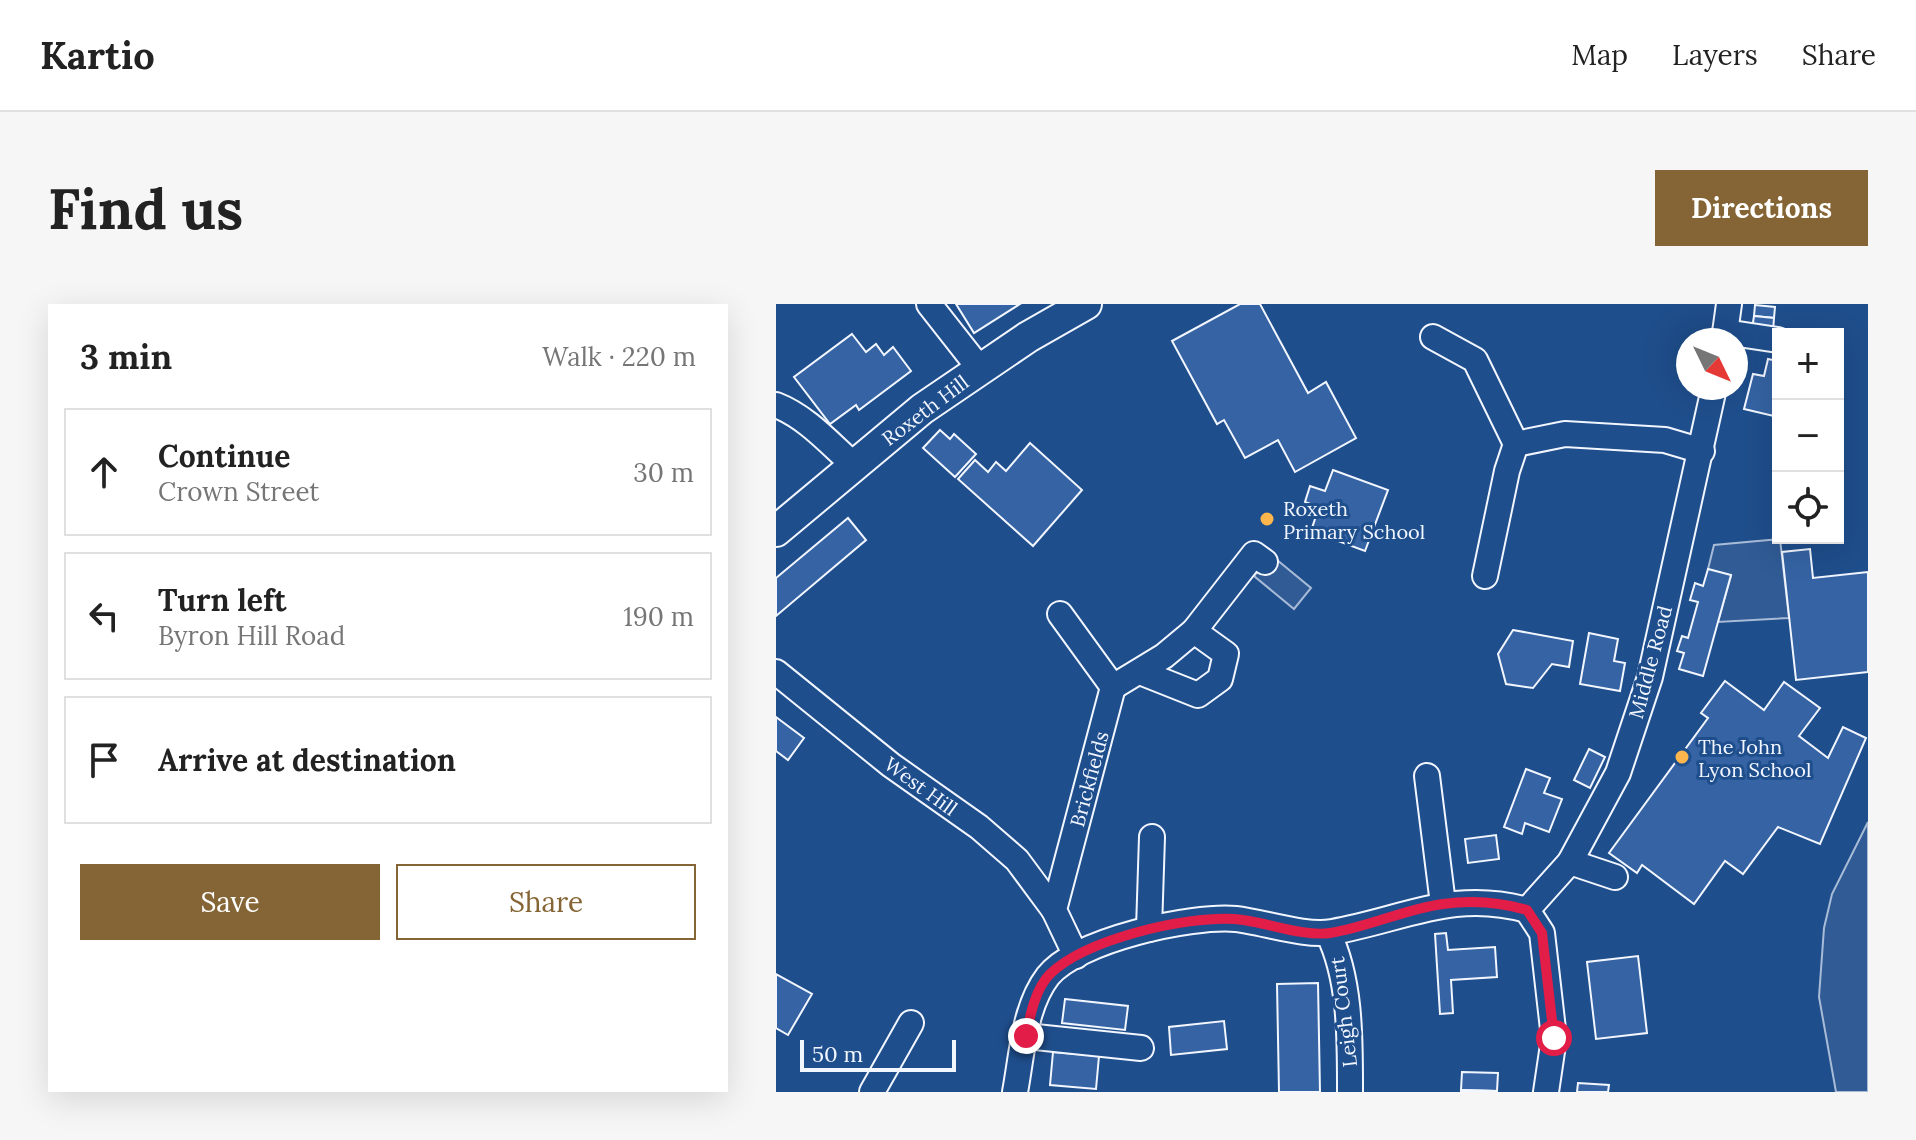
<!DOCTYPE html>
<html lang="en">
<head>
<meta charset="utf-8">
<style>
  :root { --surface:#fff; --page:#f6f6f6; --text:#222; --muted:#767676; --line:#e0e0e0; --accent:#856535 }
  body { margin:0; font-family:Lora,serif; background:var(--page); color:var(--text) }
  .controls { position:absolute; right:24px; top:24px; display:grid; overflow:hidden; border-radius:0px; box-shadow:0 8px 32px #0002 }
  .controls button { width:72px; height:72px; display:grid; place-items:center; padding:0; border:0; border-bottom:2px solid var(--line); background:var(--surface); color:var(--text); font:40px sans-serif }
  .compass { position:absolute; left:900px; top:24px; width:72px; height:72px; border-radius:50%; background:var(--surface); box-shadow:0 8px 32px #0002; rotate:133deg }
  .scale { position:absolute; left:24px; bottom:20px; width:156px; box-sizing:border-box; padding-left:8px; border:4px solid #f2f6ff; border-top:0; font-size:22px; line-height:28px; white-space:nowrap; color:#f2f6ff; -webkit-text-stroke:6px #1f4e8c; paint-order:stroke }
  .stop { position:absolute; width:24px; height:24px; margin:-18px; border:6px solid #e11d48; border-radius:50%; background:#fff }
  .stop.end { background:#e11d48; border-color:#fff; box-shadow:0 2px 8px #0008 }
  .list { margin:0; padding:0; list-style:none }
  h2 { display:flex; justify-content:space-between; align-items:center; height:104px; margin:0; padding:0 32px; font-size:34px }
  h2 small { font-size:26px; font-weight:400; color:var(--muted) }
  .list li { display:grid; grid-template-columns:52px 1fr auto; gap:24px; align-items:center; box-sizing:border-box; height:128px; margin:0 16px 16px; padding:0 16px; border:2px solid var(--line); border-radius:0px }
  .list b { display:block; font-size:30px; white-space:nowrap }
  .list p { margin:0; font-size:26px; white-space:nowrap; color:var(--muted) }
  .list em { font-size:26px; font-style:normal; color:var(--muted) }
  .actions { display:flex; gap:16px; padding:24px 32px }
  .actions a { flex:1; padding:18px 0; border:2px solid var(--accent); border-radius:0px; text-align:center; font-size:28px; color:var(--accent) }
  .actions .main { background:var(--accent); color:#fff }
  .icon { flex:none; width:44px; height:44px; fill:none; stroke:currentColor; stroke-width:2; stroke-linecap:round; stroke-linejoin:round }
  .map { position:relative; flex:none; width:1092px; height:788px; overflow:hidden; border-radius:0px }
  header { display:flex; align-items:center; gap:48px; box-sizing:border-box; height:112px; padding:0 40px; background:var(--surface); border-bottom:2px solid var(--line) }
  header strong { font-size:38px }
  nav { display:flex; gap:44px; margin-inline-start:auto; font-size:28px }
  .intro { display:flex; align-items:center; justify-content:space-between; box-sizing:border-box; height:192px; padding:0 48px }
  h1 { margin:0; font-size:56px }
  .button { padding:20px 36px; border-radius:0px; background:var(--accent); color:#fff; font-size:28px; font-weight:700 }
  main { display:flex; gap:48px; padding:0 48px }
  aside { flex:1; background:var(--surface); border-radius:0px; box-shadow:0 8px 32px #0002 }
  .map>svg:first-child { display:block }
</style>
</head>
<body>
<header>
<strong>Kartio</strong>
<nav><a>Map</a><a>Layers</a><a>Share</a></nav>
</header>
<div class="intro"><h1>Find us</h1><a class="button">Directions</a></div>
<main>
<aside>
<h2>3 min<small>Walk · 220 m</small></h2>
<ul class="list">
<li><svg class="icon" aria-label="ahead" viewBox="0 0 24 24"><path d="M12 20V5M6 11l6-6 6 6"/></svg><div><b>Continue</b><p>Crown Street</p></div><em>30 m</em></li>
<li><svg class="icon" aria-label="left" viewBox="0 0 24 24"><path d="M17 20v-9H6M10 6l-5 5 5 5"/></svg><div><b>Turn left</b><p>Byron Hill Road</p></div><em>190 m</em></li>
<li><svg class="icon" aria-label="arrive" viewBox="0 0 24 24"><path d="M6 21V4h12l-3 4 3 4H6"/></svg><div><b>Arrive at destination</b></div></li>
</ul>
<div class="actions"><a class="main">Save</a><a>Share</a></div>
</aside>
<div class="map">
<svg width="1092" height="788" viewBox="0 0 1092 788">
  <rect width="100%" height="100%" fill="#1f4e8c"/>
  <!-- built -->
  <g fill="#305b95" stroke="#a8bbd7" stroke-width="2">
    <path d="M1004,235L1013,314L942,318L955,272L932,265L938,241Z"/>
    <path d="M495,251L535,284L518,305L478,272Z"/>
    <path d="M1092,518V788H1060L1043,693L1048,624L1056,590Z"/>
  </g>
  <!-- building -->
  <g fill="#3563a3" stroke="#f2f6ff" stroke-width="2">
    <path d="M180,0H244L198,29Z"/>
    <path d="M464,0H484L532,89L550,78L580,134L519,168L502,136L469,154L448,116L441,120L396,37Z"/>
    <path d="M979,1L999,3L998,14L978,12Z"/>
    <path d="M978,12L998,14L997,27L976,25Z"/>
    <path d="M76,30L90,48L100,40L108,51L117,43L135,67L83,106L80,101L54,120L18,73Z"/>
    <path d="M992,55L1002,57V113L968,105L977,70L988,72Z"/>
    <path d="M164,126L174,135L178,130L200,150L179,173L147,144Z"/>
    <path d="M254,139L306,186L257,242L182,175L199,156L212,168L220,158L230,167Z"/>
    <path d="M557,166L612,186L589,247L535,227L543,203L529,198L534,182L549,187Z"/>
    <path d="M72,214L90,236L0,312V274Z"/>
    <path d="M1034,245L1037,274L1092,268V368L1020,376L1006,248Z"/>
    <path d="M932,265L955,271L927,372L903,365L908,349L901,347L906,332L912,334L922,298L914,296L919,279L927,282Z"/>
    <path d="M737,326L797,337L793,363L776,360L757,384L730,380L722,350Z"/>
    <path d="M813,329L842,335L838,357L849,359L844,387L804,380Z"/>
    <path d="M949,377L988,406L1008,378L1044,404L1023,432L1052,454L1067,423L1090,434L1044,540L1002,523L967,570L949,557L918,600L866,561L861,569L833,549L932,414L925,409Z"/>
    <path d="M0,413L28,434L12,456L0,447Z"/>
    <path d="M813,445L829,453L814,484L798,476Z"/>
    <path d="M750,465L774,474L768,489L786,495L773,528L749,519L746,530L728,523Z"/>
    <path d="M720,531L723,555L692,559L689,535Z"/>
    <path d="M670,629L672,646L719,643L721,673L675,676L677,709L664,710L659,630Z"/>
    <path d="M862,652L871,729L820,735L811,658Z"/>
    <path d="M0,670L36,690L12,731L0,724Z"/>
    <path d="M542,679L544,788H503L501,680Z"/>
    <path d="M289,695L352,702L349,726L286,719Z"/>
    <path d="M448,717L451,745L395,751L393,723Z"/>
    <path d="M277,748L323,752L320,785L274,781Z"/>
    <path d="M686,768L722,769L721,787L685,786Z"/>
    <path d="M802,779L833,781L832,788H801Z"/>
    <path d="M685,786L721,787V788H685Z"/>
  </g>
  <g fill="none" stroke-linecap="round" stroke-linejoin="round">
    <!-- minor casing -->
    <g stroke="#f2f6ff" stroke-width="28">
      <g id="minor">
        <path d="M153,0L204,65"/>
        <path d="M949,28L1002,36"/>
        <path d="M657,33L699,56L740,140"/>
        <path d="M948,36L953,0"/>
        <path d="M0,101C31,113 54,140 78,161"/>
        <path d="M709,272L731,167L740,140L789,130L889,136L926,147"/>
        <path d="M284,310L337,383L278,606L300,652"/>
        <path d="M0,368L115,461L203,523L241,556L278,606"/>
        <path d="M364,368L422,391L444,375L450,350L418,327"/>
        <path d="M337,383L388,352L418,327L478,250L489,258"/>
        <path d="M651,472L667,600"/>
        <path d="M794,558L839,573"/>
        <path d="M751,606L794,558L842,469L874,373L938,84"/>
        <path d="M751,606L766,629L778,734L770,788"/>
        <path d="M373,625L376,533"/>
        <path d="M552,629C575,675 574,737 574,788"/>
        <path d="M250,732L365,744"/>
        <path d="M96,788L135,719"/>
        <path d="M239,788C246,751 248,703 272,672C301,636 415,611 460,615C487,618 530,633 556,628C627,616 676,585 751,606"/>
      </g>
    </g>
    <!-- major casing -->
    <g stroke="#f2f6ff" stroke-width="34">
      <path id="major" d="M0,227L146,105L252,33L310,0"/>
    </g>
    <!-- minor -->
    <use href="#minor" stroke="#1f4e8c" stroke-width="24"/>
    <!-- major -->
    <use href="#major" stroke="#1f4e8c" stroke-width="30"/>
  </g>
  <g fill="none" stroke-linecap="round" stroke-linejoin="round">
    <!-- route -->
    <path stroke="#e11d48" stroke-width="10" d="M250,732C254,712 259,685 274,670C310,635 409,612 458,615C488,617 525,633 554,629C593,623 629,605 667,600C695,596 724,598 751,606L766,629L778,734"/>
  </g>
  <!-- markers -->
  <g fill="#ffb74d" stroke="#1f4e8c" stroke-width="3">
    <circle cx="491" cy="215" r="8"/>
    <circle cx="906" cy="453" r="8"/>
  </g>
  <g text-anchor="middle" dominant-baseline="central" stroke-width="6" stroke-linejoin="round" paint-order="stroke">
    <!-- street labels -->
    <g font-size="20" fill="#f2f6ff" stroke="#1f4e8c">
      <text transform="translate(149 106) rotate(-37)">Roxeth Hill</text>
      <text transform="translate(874 358) rotate(-75)">Middle Road</text>
      <text transform="translate(313 475) rotate(-75)">Brickfields</text>
      <text transform="translate(145 482) rotate(36)">West Hill</text>
      <text transform="translate(567 708) rotate(-97)">Leigh Court</text>
    </g>
    <!-- poi labels -->
    <g font-size="20" fill="#f2f6ff" stroke="#1f4e8c" text-anchor="start">
      <text x="507" y="204">Roxeth<tspan x="507" dy="23">Primary School</tspan></text>
      <text x="922" y="442">The John<tspan x="922" dy="23">Lyon School</tspan></text>
    </g>
  </g>
</svg>
<div class="controls">
<button>+</button>
<button>−</button>
<button><svg class="icon" aria-label="locate" viewBox="0 0 24 24"><circle cx="12" cy="12" r="6"/><path d="M12 2v4M12 18v4M2 12h4M18 12h4"/></svg></button>
</div>
<svg class="compass" viewBox="-18 -18 36 36"><path d="M0-13l5 13h-10z" fill="#e53935"/><path d="M0 13l5-13h-10z" fill="#767676"/></svg>
<div class="scale">50 m</div>
<div class="stop" style="left:778px;top:734px"></div>
<div class="stop end" style="left:250px;top:732px"></div>
</div>
</main>
</body>
</html>
